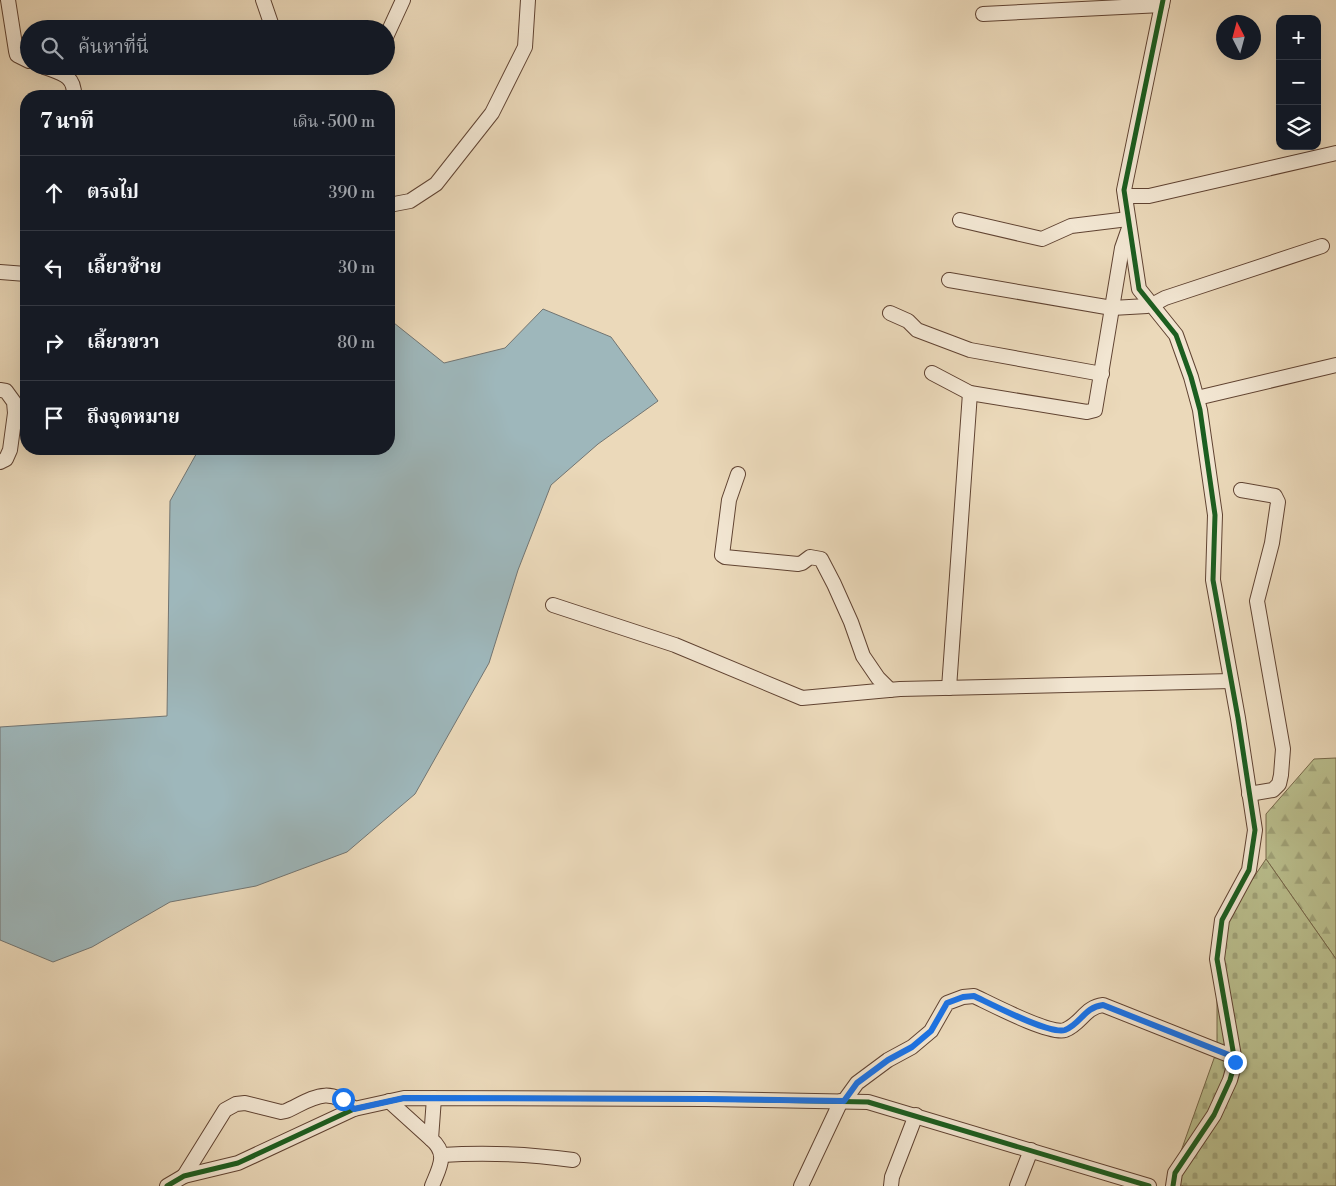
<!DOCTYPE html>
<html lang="th">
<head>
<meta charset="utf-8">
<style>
  :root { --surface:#171b24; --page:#20242c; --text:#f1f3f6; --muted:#9ea1a6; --line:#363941 }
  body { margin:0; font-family:"Libre Bodoni","Noto Serif Thai",serif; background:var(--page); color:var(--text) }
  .controls { position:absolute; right:15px; top:15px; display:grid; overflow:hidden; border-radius:10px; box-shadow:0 5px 20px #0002 }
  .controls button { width:45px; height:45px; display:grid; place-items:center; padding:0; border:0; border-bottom:1px solid var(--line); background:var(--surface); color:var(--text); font:25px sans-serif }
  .compass { position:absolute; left:1216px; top:15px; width:45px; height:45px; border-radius:50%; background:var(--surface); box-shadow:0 5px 20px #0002; rotate:354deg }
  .stop { position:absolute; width:15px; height:15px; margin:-11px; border:4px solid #1a73e8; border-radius:50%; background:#fff }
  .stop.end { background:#1a73e8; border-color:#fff; box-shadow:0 1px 5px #0008 }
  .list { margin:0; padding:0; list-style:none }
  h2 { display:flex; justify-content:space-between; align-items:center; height:65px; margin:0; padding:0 20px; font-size:21px }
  h2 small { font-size:16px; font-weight:400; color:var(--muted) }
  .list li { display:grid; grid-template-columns:32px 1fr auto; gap:15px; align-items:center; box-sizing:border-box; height:75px; padding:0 20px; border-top:1px solid var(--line) }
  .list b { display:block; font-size:19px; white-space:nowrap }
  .list em { font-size:16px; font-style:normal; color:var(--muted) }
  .icon { flex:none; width:28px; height:28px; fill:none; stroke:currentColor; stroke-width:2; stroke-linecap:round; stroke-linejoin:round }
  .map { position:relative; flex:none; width:1336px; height:1186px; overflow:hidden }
  .search { position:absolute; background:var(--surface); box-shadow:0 5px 20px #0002; left:20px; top:20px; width:375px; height:55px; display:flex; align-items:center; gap:12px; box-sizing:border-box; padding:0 18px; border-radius:28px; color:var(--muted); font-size:19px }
  .panel { position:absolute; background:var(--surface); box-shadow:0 5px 20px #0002; left:20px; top:90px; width:375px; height:365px; border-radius:20px }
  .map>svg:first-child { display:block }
</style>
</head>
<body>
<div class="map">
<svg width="1336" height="1186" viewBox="0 0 1336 1186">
  <defs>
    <pattern id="forest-firs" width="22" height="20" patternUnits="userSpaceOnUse" patternTransform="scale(1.25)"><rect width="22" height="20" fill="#babf8e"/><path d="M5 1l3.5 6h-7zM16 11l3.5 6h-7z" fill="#a0a379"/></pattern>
    <pattern id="cemetery-stones" width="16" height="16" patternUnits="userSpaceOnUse" patternTransform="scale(1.25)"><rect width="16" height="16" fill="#babf8e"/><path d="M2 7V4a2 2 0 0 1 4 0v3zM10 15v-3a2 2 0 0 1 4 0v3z" fill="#a0a379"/></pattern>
  </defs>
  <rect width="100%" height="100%" fill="#ebd9ba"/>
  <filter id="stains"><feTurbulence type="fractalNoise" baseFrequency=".004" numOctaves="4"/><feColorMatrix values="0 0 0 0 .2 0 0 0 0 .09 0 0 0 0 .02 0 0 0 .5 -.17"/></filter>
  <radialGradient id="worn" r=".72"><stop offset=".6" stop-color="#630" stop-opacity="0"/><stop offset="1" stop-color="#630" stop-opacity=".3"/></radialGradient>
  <!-- forest -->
  <path fill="url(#forest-firs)" stroke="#76684a" d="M1336,758V959L1266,859V814L1314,759Z"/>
  <!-- cemetery -->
  <path fill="url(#cemetery-stones)" stroke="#76684a" d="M1266,859L1336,959V1186H1184L1170,1182L1217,1050V932Z"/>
  <!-- water -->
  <path fill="#9eb7bb" stroke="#727572" d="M543,309L611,337L658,401L598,444L551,485L518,570L489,663L415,794L347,852L256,886L170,902L92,947L53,962L0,940V727L167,716L170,501L199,449H389V319L444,363L505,348Z"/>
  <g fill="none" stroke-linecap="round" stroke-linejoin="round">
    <!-- minor casing -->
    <g stroke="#604332" stroke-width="16">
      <g id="minor">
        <path d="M8,0L16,51L17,55L29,61"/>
        <path d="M263,0L273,29"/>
        <path d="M1163,0L1124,190L1139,289L1176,335L1191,377L1200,410L1215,515L1213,580L1238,718L1255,830L1249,870L1222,920L1217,959L1235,1062L1230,1080L1214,1115L1175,1173L1173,1186"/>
        <path d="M983,14L1162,5"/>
        <path d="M386,37L403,0"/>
        <path d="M42,66C59,73 75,74 74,96"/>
        <path d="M347,66H353"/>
        <path d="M1125,196H1149L1336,153"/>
        <path d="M389,205L410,201L436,184L492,113L525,47L528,0"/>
        <path d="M960,220L1042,239L1071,226L1128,219"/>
        <path d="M0,272L26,274"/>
        <path d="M949,280L1112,308L1147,306L1152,305L1165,298L1322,246"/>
        <path d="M890,313L908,321L917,330L970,350L1102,374"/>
        <path d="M932,373L970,393L1087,412L1095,410L1122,248L1129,228"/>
        <path d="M0,390L6,391L14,402L15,413L10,450L6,459L0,462"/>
        <path d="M1197,398L1336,365"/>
        <path d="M738,474L729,500L722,555L725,557L798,564L802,563L810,557L821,559L834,584L851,622L863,656L878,678L890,690"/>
        <path d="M1241,490L1275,496L1278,502L1272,543L1257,601L1283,749L1281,775L1279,784L1273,790L1249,794"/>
        <path d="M553,605L675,645L802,698L900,689L1231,681"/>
        <path d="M949,688L970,393"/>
        <path d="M389,1101L431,1139"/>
        <path d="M844,1101L857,1083L888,1060L912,1047L931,1031L947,1003L963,997L974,996C991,1004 1050,1035 1065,1030C1081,1024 1085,1007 1103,1005L1234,1057"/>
        <path d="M442,1155C486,1152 529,1154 573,1160"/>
        <path d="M184,1176L225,1110L236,1104L245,1103L281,1112L286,1111C314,1098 328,1085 354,1109"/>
        <path d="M167,1186L184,1176L238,1163L354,1109L404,1098L705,1099L868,1102L1149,1186"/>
        <path d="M432,1186C439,1168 449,1154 431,1139L434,1098"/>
        <path d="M801,1186L841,1101"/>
        <path d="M891,1186L892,1177L916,1115"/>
        <path d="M1017,1186L1031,1150"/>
      </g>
    </g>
    <!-- minor -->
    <use href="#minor" stroke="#f2e6d2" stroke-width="14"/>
    <!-- cycleway casing -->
    <g stroke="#f2e6d2" stroke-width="8">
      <g id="cycleway">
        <path d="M1163,0L1124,190L1139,289L1176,335L1191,377L1200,410L1215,515L1213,580L1238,718L1255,830L1249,870L1222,920L1217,959L1235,1062L1230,1080L1214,1115L1175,1173L1173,1186"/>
        <path d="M167,1186L184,1176L238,1163L354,1109L404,1098L705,1099L868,1102L1149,1186"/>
      </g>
    </g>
    <!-- cycleway -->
    <use href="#cycleway" stroke="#1b5e20" stroke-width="5"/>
  </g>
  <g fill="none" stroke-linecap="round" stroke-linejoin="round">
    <!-- route -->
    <path stroke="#1a73e8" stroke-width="6" d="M343,1099L354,1109L404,1098L705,1099L844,1101L857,1083L888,1060L912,1047L931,1031L947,1003L963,997L974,996C991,1004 1050,1035 1065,1030C1081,1024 1084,1007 1103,1005L1234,1057L1235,1062"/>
  </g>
  <rect width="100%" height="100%" filter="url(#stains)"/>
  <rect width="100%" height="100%" fill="url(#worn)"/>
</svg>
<div class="controls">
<button>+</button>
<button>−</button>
<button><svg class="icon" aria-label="layers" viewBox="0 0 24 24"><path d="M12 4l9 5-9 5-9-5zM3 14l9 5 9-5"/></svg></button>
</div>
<svg class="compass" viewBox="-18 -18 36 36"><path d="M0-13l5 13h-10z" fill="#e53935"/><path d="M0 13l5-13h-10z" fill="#9ea1a6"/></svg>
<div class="stop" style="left:343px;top:1099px"></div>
<div class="stop end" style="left:1235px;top:1062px"></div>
<div class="search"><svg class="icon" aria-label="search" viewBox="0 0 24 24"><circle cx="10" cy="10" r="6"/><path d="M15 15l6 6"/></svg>ค้นหาที่นี่</div>
<section class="panel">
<h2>7 นาที<small>เดิน · 500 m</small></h2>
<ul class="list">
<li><svg class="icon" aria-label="ahead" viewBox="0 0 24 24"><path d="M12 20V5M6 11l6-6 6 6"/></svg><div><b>ตรงไป</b></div><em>390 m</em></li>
<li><svg class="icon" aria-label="left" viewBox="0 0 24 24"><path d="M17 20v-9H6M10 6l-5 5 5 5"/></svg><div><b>เลี้ยวซ้าย</b></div><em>30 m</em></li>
<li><svg class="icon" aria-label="right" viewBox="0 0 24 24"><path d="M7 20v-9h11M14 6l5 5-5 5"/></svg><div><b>เลี้ยวขวา</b></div><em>80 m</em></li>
<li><svg class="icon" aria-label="arrive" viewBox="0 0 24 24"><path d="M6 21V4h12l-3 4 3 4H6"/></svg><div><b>ถึงจุดหมาย</b></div></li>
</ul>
</section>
</div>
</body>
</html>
